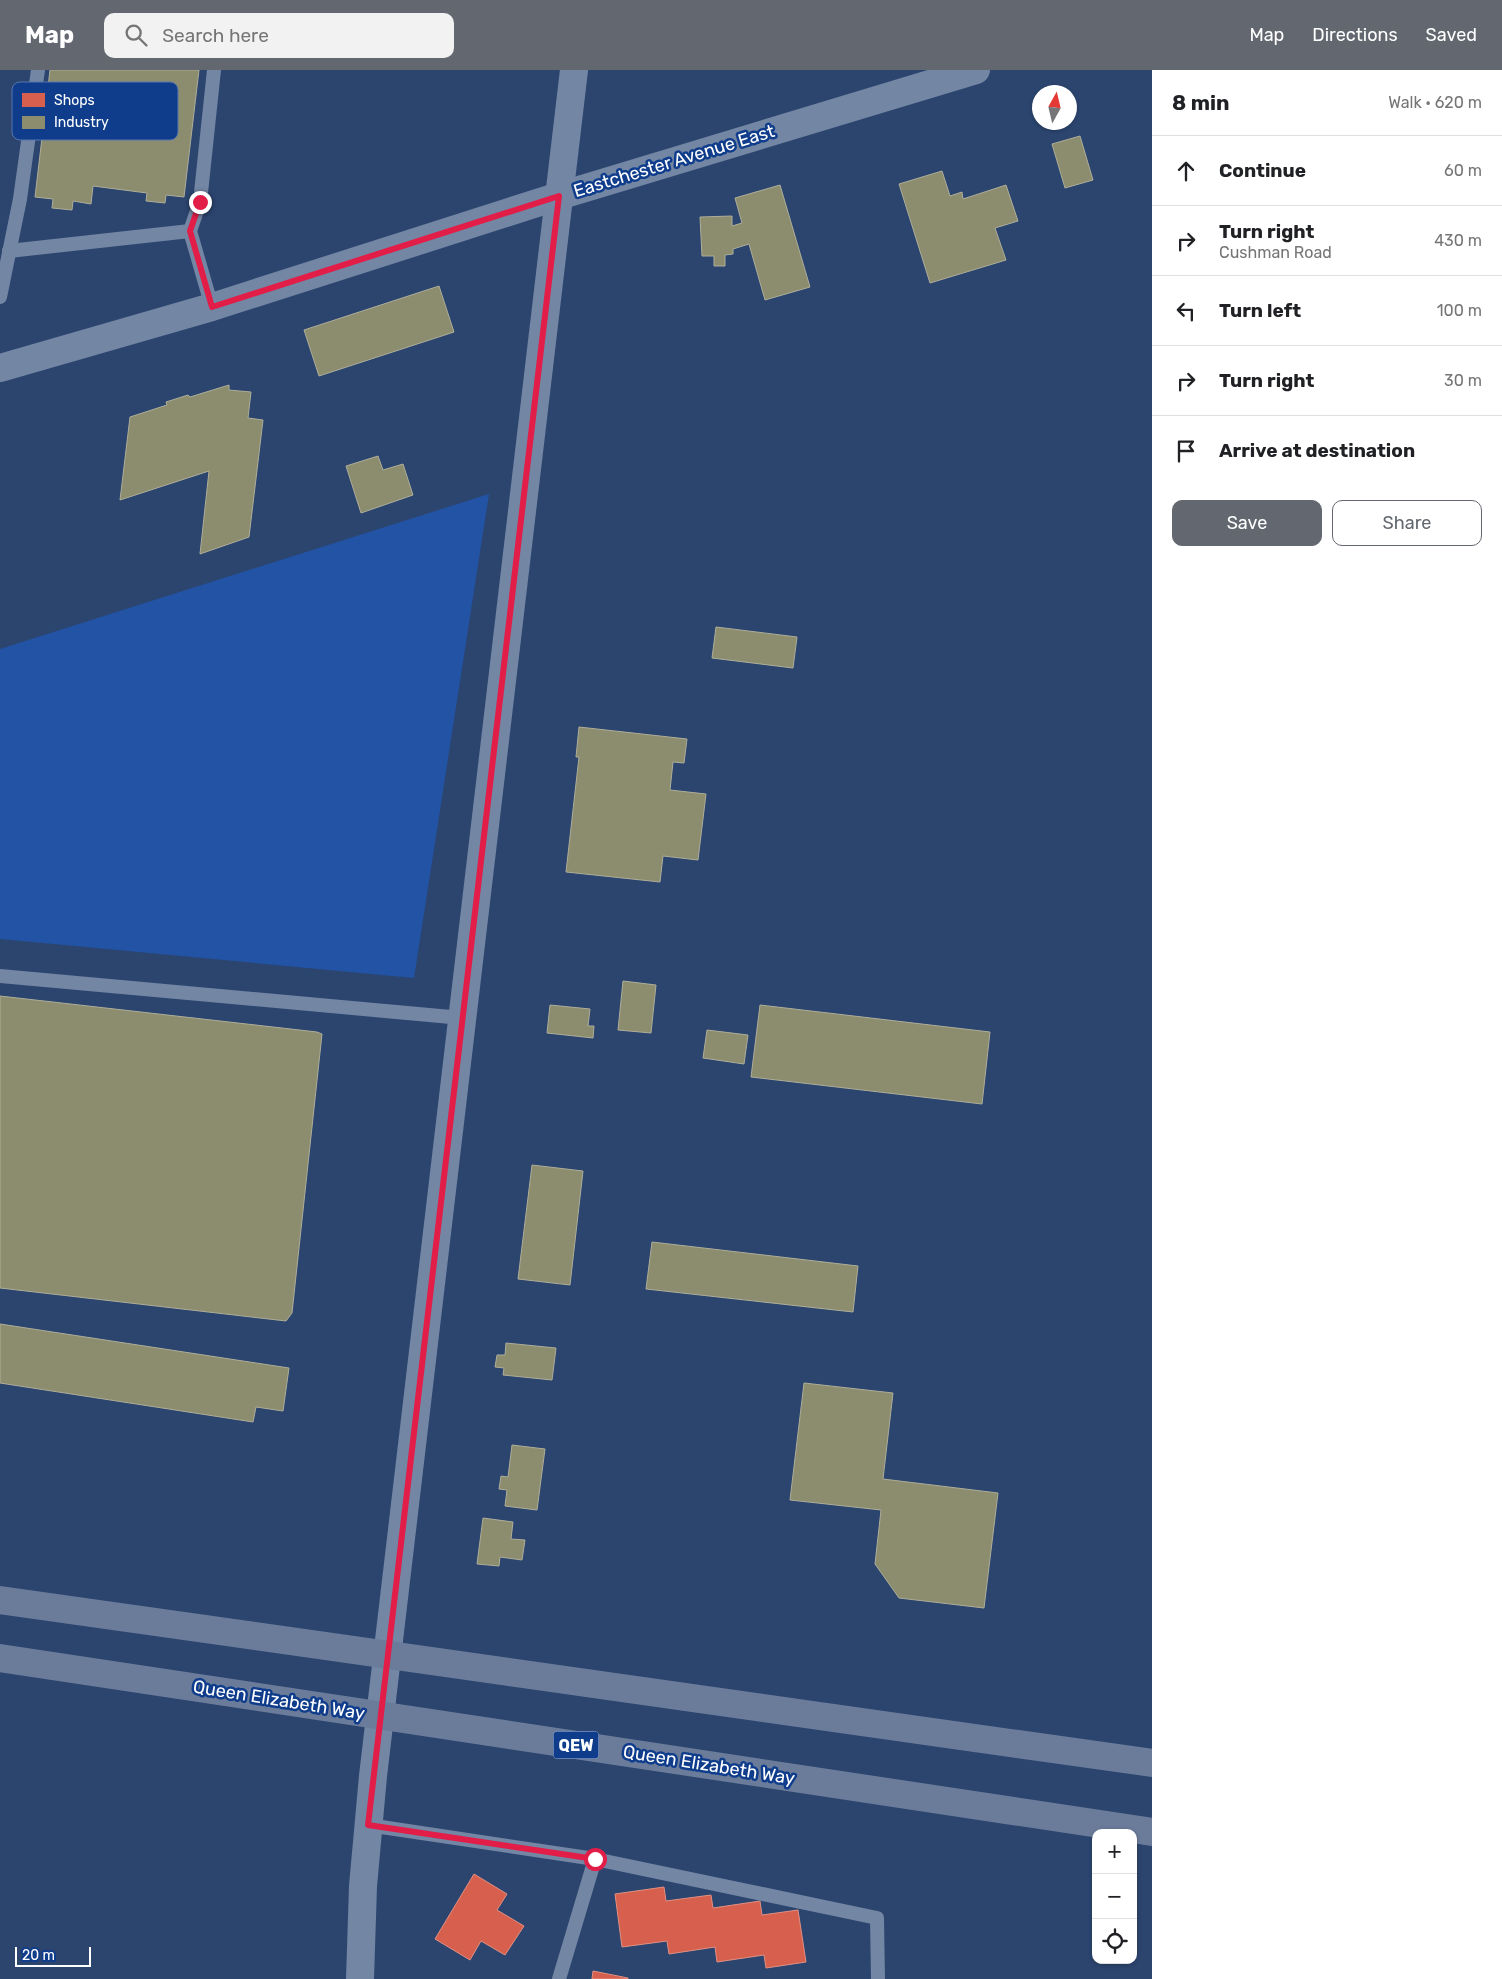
<!DOCTYPE html>
<html lang="en">
<head>
<meta charset="utf-8">
<style>
  :root { --surface:#fff; --page:#f2f2f2; --text:#202124; --muted:#757577; --line:#e0e0e0; --accent:#636870 }
  body { margin:0; font-family:Rubik,sans-serif; background:var(--page); color:var(--text) }
  .controls { position:absolute; right:15px; bottom:15px; display:grid; overflow:hidden; border-radius:10px; box-shadow:0 1px 4px #0004 }
  .controls button { width:45px; height:45px; display:grid; place-items:center; padding:0; border:0; border-bottom:1px solid var(--line); background:var(--surface); color:var(--text); font:25px sans-serif }
  .compass { position:absolute; left:1032px; top:15px; width:45px; height:45px; border-radius:50%; background:var(--surface); box-shadow:0 1px 4px #0004; rotate:8deg }
  .scale { position:absolute; left:15px; bottom:12px; width:76px; box-sizing:border-box; padding-left:5px; border:2px solid #fff; border-top:0; font-size:14px; line-height:18px; white-space:nowrap; color:#fff; -webkit-text-stroke:4px #0f3d8c; paint-order:stroke }
  .stop { position:absolute; width:15px; height:15px; margin:-11px; border:4px solid #e11d48; border-radius:50%; background:#fff }
  .stop.end { background:#e11d48; border-color:#fff; box-shadow:0 1px 5px #0008 }
  .list { margin:0; padding:0; list-style:none }
  h2 { display:flex; justify-content:space-between; align-items:center; height:65px; margin:0; padding:0 20px; font-size:21px }
  h2 small { font-size:16px; font-weight:400; color:var(--muted) }
  .list li { display:grid; grid-template-columns:32px 1fr auto; gap:15px; align-items:center; box-sizing:border-box; height:70px; padding:0 20px; border-top:1px solid var(--line) }
  .list b { display:block; font-size:19px; white-space:nowrap }
  .list p { margin:0; font-size:16px; white-space:nowrap; color:var(--muted) }
  .list em { font-size:16px; font-style:normal; color:var(--muted) }
  .actions { display:flex; gap:10px; padding:15px 20px }
  .actions a { flex:1; padding:11px 0; border:1px solid var(--accent); border-radius:10px; text-align:center; font-size:18px; color:var(--accent) }
  .actions .main { background:var(--accent); color:#fff }
  .icon { flex:none; width:28px; height:28px; fill:none; stroke:currentColor; stroke-width:2; stroke-linecap:round; stroke-linejoin:round }
  .map { position:relative; flex:none; width:1152px; height:1909px; overflow:hidden }
  header { display:flex; align-items:center; gap:30px; box-sizing:border-box; height:70px; padding:0 25px; background:var(--accent); color:#fff }
  header strong { font-size:24px }
  nav { display:flex; gap:28px; margin-inline-start:auto; font-size:18px }
  .search { width:350px; height:45px; background:var(--page); display:flex; align-items:center; gap:12px; box-sizing:border-box; padding:0 18px; border-radius:10px; color:var(--muted); font-size:19px }
  main { display:flex }
  aside { flex:1; background:var(--surface) }
  .map>svg:first-child { display:block }
</style>
</head>
<body>
<header>
<strong>Map</strong>
<div class="search"><svg class="icon" aria-label="search" viewBox="0 0 24 24"><circle cx="10" cy="10" r="6"/><path d="M15 15l6 6"/></svg>Search here</div>
<nav><a>Map</a><a>Directions</a><a>Saved</a></nav>
</header>
<main>
<div class="map">
<svg width="1152" height="1909" viewBox="0 0 1152 1909">
  <rect width="100%" height="100%" fill="#2c456f"/>
  <!-- green -->
  <path fill="#2253a4" d="M489,424L414,908L0,869V579Z"/>
  <!-- shops -->
  <g fill="#d6604d" stroke="#e29082">
    <path d="M474,1804L507,1824L497,1840L524,1856L505,1885L481,1871L470,1890L435,1869Z"/>
    <path d="M664,1817L666,1831L711,1825L713,1838L760,1831L762,1845L798,1840L806,1892L766,1898L764,1885L717,1892L715,1877L669,1884L667,1871L622,1877L615,1824Z"/>
    <path d="M593,1901L628,1908V1909H592Z"/>
  </g>
  <!-- industry -->
  <g fill="#8c8c6e" stroke="#aeae9a">
    <path d="M50,0H199L184,127L166,125L165,133L146,131L147,123L93,116L91,134L73,131L72,140L52,138L53,129L35,127Z"/>
    <path d="M1080,66L1093,110L1065,118L1052,74Z"/>
    <path d="M942,101L950,126L962,122L963,129L1006,115L1018,151L995,158L1006,190L930,213L899,114Z"/>
    <path d="M780,115L810,217L765,230L749,174L733,179V184L725,185V196H714V186H702L700,147L732,146V156L742,153L735,128Z"/>
    <path d="M439,216L454,262L319,306L304,260Z"/>
    <path d="M229,315V320L251,322L248,348L263,350L249,467L200,484L209,401L120,430L130,347L167,335L166,332L188,325L190,327Z"/>
    <path d="M378,386L383,400L403,394L413,425L361,443L346,396Z"/>
    <path d="M716,557L797,567L793,598L712,588Z"/>
    <path d="M579,657L687,669L684,693L673,692L670,720L706,724L698,790L663,786L660,812L566,802L579,687H576Z"/>
    <path d="M623,911L656,915L651,963L618,960Z"/>
    <path d="M0,926L317,962L322,964L292,1243L286,1251L0,1218Z"/>
    <path d="M550,935L590,939L588,956H594L593,968L547,963Z"/>
    <path d="M760,935L990,962L982,1034L751,1007Z"/>
    <path d="M707,960L748,965L744,994L703,988Z"/>
    <path d="M532,1095L583,1101L570,1215L518,1209Z"/>
    <path d="M652,1172L858,1196L853,1242L646,1219Z"/>
    <path d="M0,1254L289,1298L283,1341L256,1337L253,1352L0,1313Z"/>
    <path d="M506,1273L556,1278L552,1310L503,1305L504,1298L495,1297L497,1285H505Z"/>
    <path d="M804,1313L893,1323L883,1409L998,1423L984,1538L899,1528L875,1494L881,1440L790,1430Z"/>
    <path d="M512,1375L545,1379L537,1440L505,1436L507,1420L499,1419L501,1406L508,1407Z"/>
    <path d="M483,1448L513,1452L511,1469L525,1470L522,1490L500,1487L499,1496L477,1494Z"/>
  </g>
  <g fill="none" stroke-linecap="round" stroke-linejoin="round">
    <!-- service -->
    <g stroke="#7386a4" stroke-width="14">
      <path d="M190,161L200,132L214,0"/>
      <path d="M9,181L190,161L212,237"/>
      <path d="M0,227L20,129L38,0"/>
      <path d="M0,906L462,948"/>
      <path d="M368,1755L595,1789L877,1848L878,1909"/>
      <path d="M559,1909L595,1789"/>
    </g>
    <!-- minor -->
    <path stroke="#7386a4" stroke-width="28" d="M0,298L212,237L559,126L976,0"/>
    <!-- tertiary -->
    <path stroke="#7386a4" stroke-width="28" d="M360,1909L363,1816L373,1706L574,0"/>
    <!-- motorway -->
    <g stroke="#6b7c9b" stroke-width="28">
      <path d="M0,1530L1152,1693"/>
      <path d="M0,1588L1152,1762"/>
    </g>
  </g>
  <g fill="none" stroke-linecap="round" stroke-linejoin="round">
    <!-- route -->
    <path stroke="#e11d48" stroke-width="6" d="M200,132L190,161L212,237L559,126L368,1755L595,1789"/>
  </g>
  <g text-anchor="middle" dominant-baseline="central" stroke-width="5" stroke-linejoin="round" paint-order="stroke">
    <!-- shield labels -->
    <rect fill="#0f3d8c" stroke="#b7c5dc" stroke-width="1" x="553.5" y="1661.5" width="45" height="27" rx="4"/>
    <g font-size="16" font-weight="bold" fill="#fff">
      <text x="576" y="1675">QEW</text>
    </g>
    <!-- street labels -->
    <g font-size="18" fill="#fff" stroke="#0f3d8c">
      <text transform="translate(674 91) rotate(-17)">Eastchester Avenue East</text>
      <text transform="translate(279 1630) rotate(9)">Queen Elizabeth Way</text>
      <text transform="translate(709 1695) rotate(9)">Queen Elizabeth Way</text>
    </g>
  </g>
  <!-- legend -->
  <rect x="12" y="12" width="166" height="58" rx="8" fill="#0f3d8c" stroke="#5777ae" stroke-width="1"/>
  <rect x="22" y="23" width="23" height="14" fill="#d6604d"/>
  <rect x="22" y="46" width="23" height="13" fill="#8c8c6e"/>
  <g font-size="14" fill="#fff">
    <text x="54" y="35">Shops</text>
    <text x="54" y="57">Industry</text>
  </g>
</svg>
<div class="controls">
<button>+</button>
<button>−</button>
<button><svg class="icon" aria-label="locate" viewBox="0 0 24 24"><circle cx="12" cy="12" r="6"/><path d="M12 2v4M12 18v4M2 12h4M18 12h4"/></svg></button>
</div>
<svg class="compass" viewBox="-18 -18 36 36"><path d="M0-13l5 13h-10z" fill="#e53935"/><path d="M0 13l5-13h-10z" fill="#757577"/></svg>
<div class="scale">20 m</div>
<div class="stop" style="left:595px;top:1789px"></div>
<div class="stop end" style="left:200px;top:132px"></div>
</div>
<aside>
<h2>8 min<small>Walk · 620 m</small></h2>
<ul class="list">
<li><svg class="icon" aria-label="ahead" viewBox="0 0 24 24"><path d="M12 20V5M6 11l6-6 6 6"/></svg><div><b>Continue</b></div><em>60 m</em></li>
<li><svg class="icon" aria-label="right" viewBox="0 0 24 24"><path d="M7 20v-9h11M14 6l5 5-5 5"/></svg><div><b>Turn right</b><p>Cushman Road</p></div><em>430 m</em></li>
<li><svg class="icon" aria-label="left" viewBox="0 0 24 24"><path d="M17 20v-9H6M10 6l-5 5 5 5"/></svg><div><b>Turn left</b></div><em>100 m</em></li>
<li><svg class="icon" aria-label="right" viewBox="0 0 24 24"><path d="M7 20v-9h11M14 6l5 5-5 5"/></svg><div><b>Turn right</b></div><em>30 m</em></li>
<li><svg class="icon" aria-label="arrive" viewBox="0 0 24 24"><path d="M6 21V4h12l-3 4 3 4H6"/></svg><div><b>Arrive at destination</b></div></li>
</ul>
<div class="actions"><a class="main">Save</a><a>Share</a></div>
</aside>
</main>
</body>
</html>
